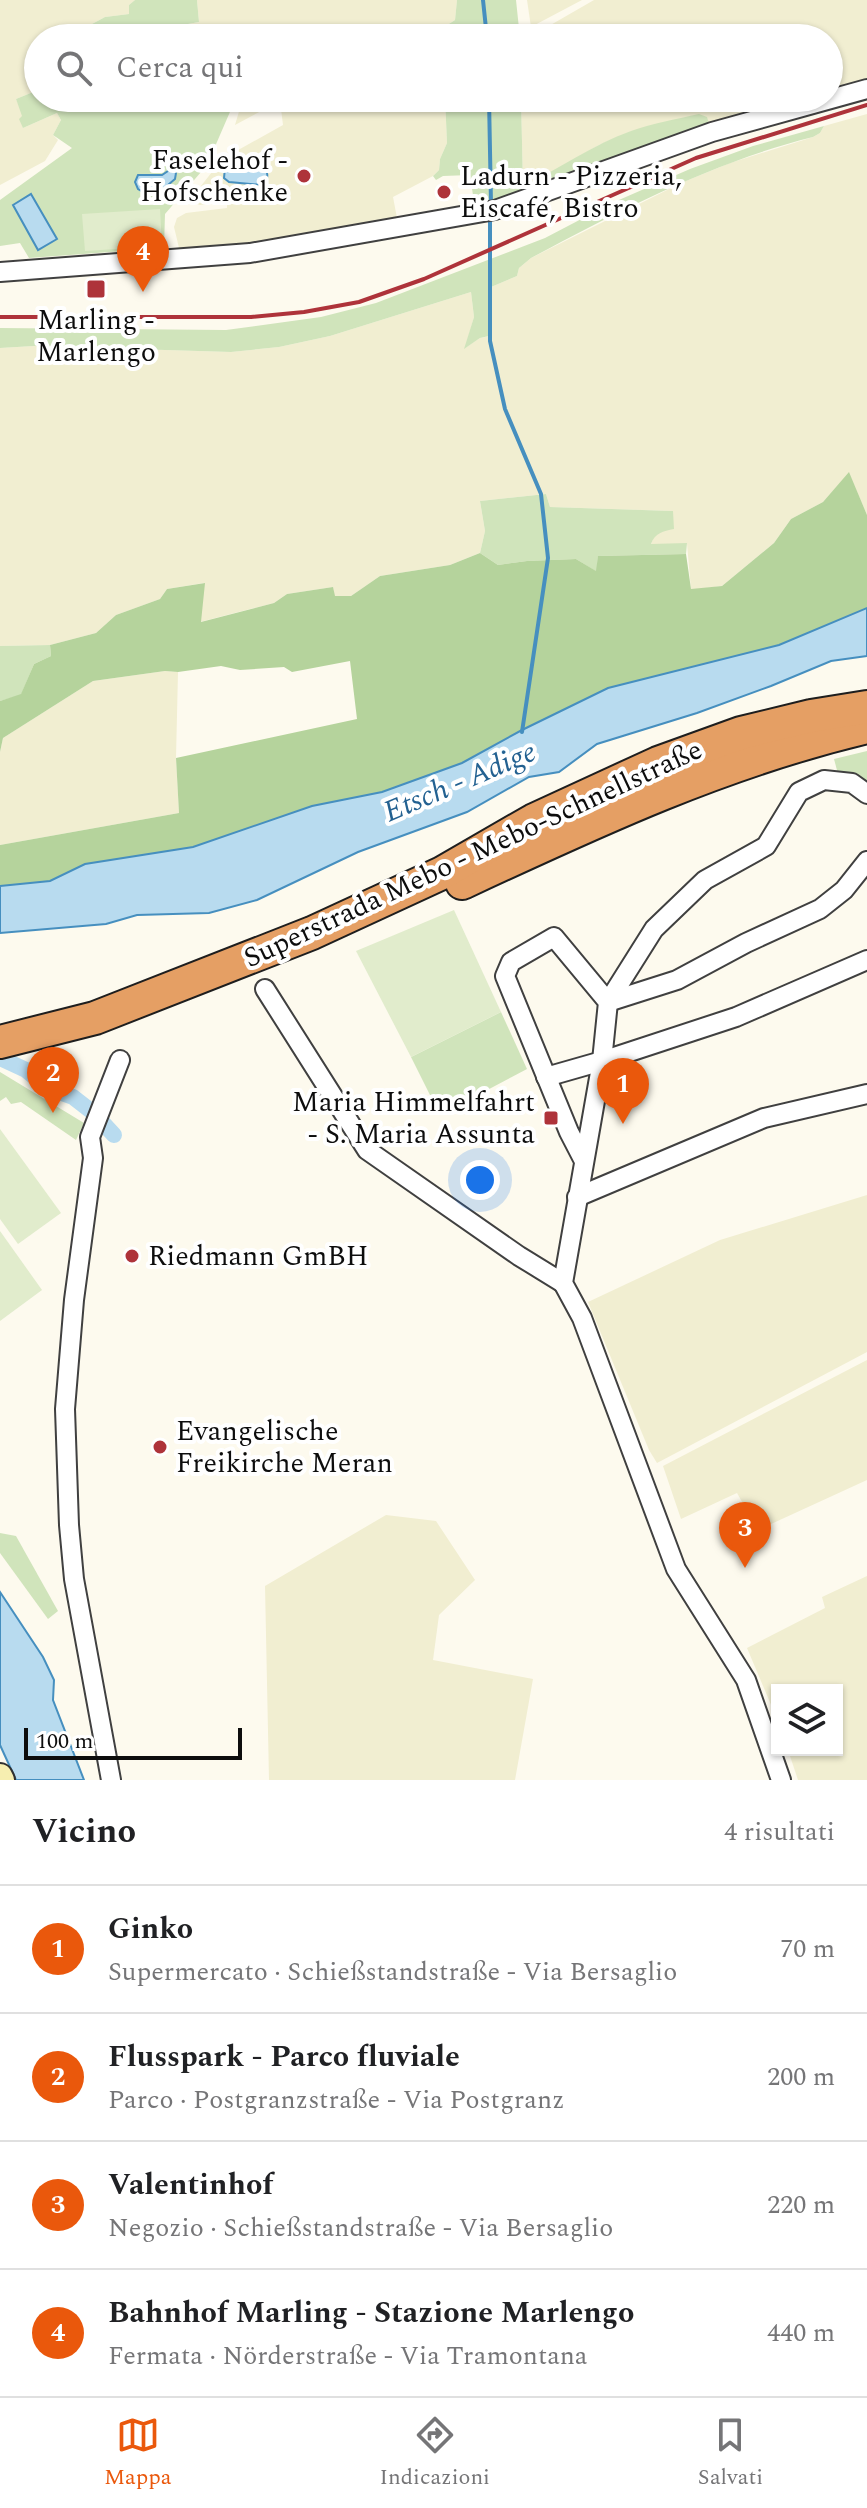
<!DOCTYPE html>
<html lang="it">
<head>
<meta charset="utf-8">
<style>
  :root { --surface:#fff; --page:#f6f6f6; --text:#202124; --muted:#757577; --line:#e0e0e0; --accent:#ea580c }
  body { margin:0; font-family:Spectral,serif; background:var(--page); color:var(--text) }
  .controls { position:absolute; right:24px; bottom:24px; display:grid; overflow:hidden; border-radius:0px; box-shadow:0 2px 6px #0004 }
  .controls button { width:72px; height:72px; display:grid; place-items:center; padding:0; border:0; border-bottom:2px solid var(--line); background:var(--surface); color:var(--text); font:40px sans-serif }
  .scale { position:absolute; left:24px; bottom:20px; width:218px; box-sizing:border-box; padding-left:8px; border:4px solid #0d0d0d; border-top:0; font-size:22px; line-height:28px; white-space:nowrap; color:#0d0d0d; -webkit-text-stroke:6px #fff; paint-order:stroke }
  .you { position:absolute; left:480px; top:1180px; width:28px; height:28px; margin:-20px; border:6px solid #fff; border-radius:50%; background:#1a73e8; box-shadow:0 0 0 12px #1a73e833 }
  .badge { display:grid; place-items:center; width:52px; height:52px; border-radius:50%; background:var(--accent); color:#fff; font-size:26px; font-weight:700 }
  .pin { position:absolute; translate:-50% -66px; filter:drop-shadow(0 2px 4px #0008) }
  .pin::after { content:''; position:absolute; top:42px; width:28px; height:24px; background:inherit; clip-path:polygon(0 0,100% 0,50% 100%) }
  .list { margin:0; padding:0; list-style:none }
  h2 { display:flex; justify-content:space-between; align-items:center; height:104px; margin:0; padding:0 32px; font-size:34px }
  h2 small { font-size:26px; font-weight:400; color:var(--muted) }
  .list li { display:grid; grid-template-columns:52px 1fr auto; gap:24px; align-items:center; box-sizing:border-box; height:128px; padding:0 32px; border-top:2px solid var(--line) }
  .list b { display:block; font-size:30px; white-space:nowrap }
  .list p { margin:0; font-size:26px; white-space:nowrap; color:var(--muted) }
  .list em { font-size:26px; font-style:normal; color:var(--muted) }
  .icon { flex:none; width:44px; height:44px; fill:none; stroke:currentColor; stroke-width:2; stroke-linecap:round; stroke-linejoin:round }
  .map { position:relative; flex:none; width:867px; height:1780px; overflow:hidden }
  .search { position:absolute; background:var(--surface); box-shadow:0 2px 6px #0004; left:24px; right:24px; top:24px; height:88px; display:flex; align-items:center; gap:20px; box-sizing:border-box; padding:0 28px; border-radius:44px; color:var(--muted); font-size:30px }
  .sheet { height:616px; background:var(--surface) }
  nav { display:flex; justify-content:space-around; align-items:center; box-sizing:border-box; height:112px; border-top:2px solid var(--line); background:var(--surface); font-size:22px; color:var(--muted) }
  nav a { display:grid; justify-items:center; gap:4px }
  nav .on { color:var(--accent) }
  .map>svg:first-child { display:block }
</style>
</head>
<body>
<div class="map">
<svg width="867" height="1780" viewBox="0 0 867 1780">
  <rect width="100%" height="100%" fill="#fdfaee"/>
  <!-- farmland -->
  <g fill="#f1eed1">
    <path d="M0,0H135L129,5V14L105,17L66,38H38V90L16,99L22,112L23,128L57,113L61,120L53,135L58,140L45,161L0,185Z"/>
    <path d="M197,0H457L455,20L438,31L439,38H162L177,26L199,22Z"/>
    <path d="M527,0H582L531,27Z"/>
    <path d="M594,0H867V82L829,93V38H528Z"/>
    <path d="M243,98H445L447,143L440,159L439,170L433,176L393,197L397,218L248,246L180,252L174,227L177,218L186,213L227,208V201L200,205L189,201L212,172L215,163L283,125L280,101L235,125Z"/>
    <path d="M521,98H810L710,127L632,131L599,145L549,174L523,186Z"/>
    <path d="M867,114V515L849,473L823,502L791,519L774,543L722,586L691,590L687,544H651L654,536L663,531L673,511L550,507L546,494L480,501L485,531L480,553L450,565L380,576L351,596H334L333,587L287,594L274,603L200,622L204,583L167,589L160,599L116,615L96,633L50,645L0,646V348L34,346L231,352L279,347L330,336L471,292L474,317L465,348L480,338L490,336L491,287L517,276L519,268L531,258L681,183L730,163L813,137L820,133L824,126Z"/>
    <path d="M165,671L178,672L176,758L179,813L0,845V752L3,738L93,681Z"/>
    <path d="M867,1195V1352L657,1463L649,1450L588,1302L720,1240Z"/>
    <path d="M867,1360V1480L758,1530L737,1493L681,1519L663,1466Z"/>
    <path d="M386,1515L436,1521L475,1580L439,1615L433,1660L533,1679L515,1780H269L265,1586Z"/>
    <path d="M867,1576V1780H798L788,1750H837V1690H777V1719L747,1648L825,1608L822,1597Z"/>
  </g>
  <!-- green -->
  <g fill="#d0e4bb">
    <path d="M135,0H197L199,22L177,26L162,38H66L105,17L129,14V5Z"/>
    <path d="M457,0H516L520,38H439L438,31L455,20Z"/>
    <path d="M38,90V98H236L207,165L165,214L164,248L29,258L20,243L0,246V200L72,148L53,135L61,120L57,113L23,128L19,119L22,116L16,99Z"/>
    <path d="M445,98H521L523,186C560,169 593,144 631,131C653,123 677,119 699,114L707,117L710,127L524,196L479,204L474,202L470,175L443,176L436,180L433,176L439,170L440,159L447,143Z"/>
    <path d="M824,126L820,133L813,137C713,162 621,210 531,258L519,268L517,276L491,287L489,336L480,338L464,349L474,317L471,292L330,336L279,347L231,352L34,346L0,348V328L226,330L321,317L376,303L545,238L612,203L690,169L753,146Z"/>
    <path d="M546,494L550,507L673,511L674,529C663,531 655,533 651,544L687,543L686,554L598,556L597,572L576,559L527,561L498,565L480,553L485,531L480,501Z"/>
    <path d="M50,645L51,656L34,664L21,695L0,701V646Z"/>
    <path d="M867,751V780L864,782L838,774L834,759Z"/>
    <path d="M501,1012L527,1069L440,1115L411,1057Z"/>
    <path d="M0,1072L84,1123L76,1140L21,1102L11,1104L6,1097L0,1101Z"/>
    <path d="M0,1533L16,1536L58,1611L48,1619L0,1553Z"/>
  </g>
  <!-- forest -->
  <path fill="#b5d39c" d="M849,472L867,515V608L779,645L608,688L522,730L462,763L382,792L312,806L193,847L85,864L50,881L0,886V845L179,813L176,758L357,719L350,661L292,672L284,667L240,670L221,666L178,672L165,671L93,681L3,738L0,752V701L21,694L34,664L51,656L50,645L96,633L116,615L160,599L167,589L205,583L201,622L274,603L287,594L333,587L335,596H351L380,576L450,565L480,553L498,565L527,561L576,559L596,571L598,556L686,554L691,589L722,586L774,543L791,519L823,502Z"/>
  <!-- pitch -->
  <g fill="#e1eccc">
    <path d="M160,209L162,246L85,251L82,214Z"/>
    <path d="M454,910L501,1012L411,1057L356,951Z"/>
    <path d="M0,1129L61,1213L18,1244L0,1219Z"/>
    <path d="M0,1231L42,1290L0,1321Z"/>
  </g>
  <!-- water -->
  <g fill="#b8dbef" stroke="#468fbf" stroke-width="2">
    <path d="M256,164L264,166C268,172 268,176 266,184L262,185L229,182L224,178L225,168Z"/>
    <path d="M171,169L176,173L175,179L162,190L145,193L138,189L135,182L138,175H162Z"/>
    <path d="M31,194L57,239L38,250L13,205Z"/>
    <path d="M867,608V656L831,661L771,686L697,713L597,744L559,772L529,777L467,812L358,852L257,900L209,913L137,915L106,924L0,933V886L50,881L85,864L193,847L312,806L382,792L462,763L522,730L608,688L779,645Z"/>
    <path d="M0,1592L43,1657L54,1680L53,1700L84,1780H16L0,1745Z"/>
  </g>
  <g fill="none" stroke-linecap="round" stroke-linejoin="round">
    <!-- stream -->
    <g stroke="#468fbf" stroke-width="4">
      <path d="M483,0L487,38"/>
      <path d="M489,98L491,204"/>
      <path d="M490,216V341L505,409L541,494L548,558L522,732"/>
    </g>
    <!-- canal -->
    <g stroke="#b8dbef" stroke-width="16">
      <path d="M0,1058L26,1070L48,1088L73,1097L91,1111"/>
      <path d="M102,1122L114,1135"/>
    </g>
    <!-- street casing -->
    <g stroke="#404040" stroke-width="22">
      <g id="street">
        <path d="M0,272L250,253L495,210L712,132L867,89"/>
        <path d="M265,989L367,1150L519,1256L563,1283"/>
        <path d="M608,1002L654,929L705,880L766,846L799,792L824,780L852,783L867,794"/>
        <path d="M608,1002L677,980L746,943L820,909L844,890L867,861"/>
        <path d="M546,1077L602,1061L736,1017L867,960"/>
        <path d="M584,1161L569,1132L505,976L511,962L554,937L608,1002L602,1061L563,1283L582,1318L676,1569L746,1680L781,1780"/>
        <path d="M577,1197L764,1118L867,1094"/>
        <path d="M111,1780L74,1579L69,1525L65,1409L74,1300L93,1158L90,1137L120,1060"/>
      </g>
    </g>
    <!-- secondary casing -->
    <g stroke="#2f2f2f" stroke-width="28">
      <path id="secondary" d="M0,1776L2,1780"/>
    </g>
    <!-- highway casing -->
    <g stroke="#1e1e1e" stroke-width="36">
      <g id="highway">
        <path d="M462,883C595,821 723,761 867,727"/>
        <path d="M0,1042L95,1018L312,933L442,873L534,820L658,763L741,733L811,716L867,707"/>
      </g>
    </g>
    <!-- street -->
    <use href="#street" stroke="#fff" stroke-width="18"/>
    <!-- secondary -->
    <use href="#secondary" stroke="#f6eeb0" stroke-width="24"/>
    <!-- highway -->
    <use href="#highway" stroke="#e59f64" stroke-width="32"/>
    <!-- rail -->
    <path stroke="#ae333a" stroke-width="4" d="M0,317H251L304,312L359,302L424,279L696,158L867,105"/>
  </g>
  <!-- markers -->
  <g fill="#ae333a" stroke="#fff" stroke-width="3">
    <circle cx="304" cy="176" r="8"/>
    <circle cx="444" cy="192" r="8"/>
    <rect x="86" y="279" width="20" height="20" rx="4"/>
    <rect x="543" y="1110" width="16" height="16" rx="4"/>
    <circle cx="132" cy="1256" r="8"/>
    <circle cx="160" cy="1447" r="8"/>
  </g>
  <g text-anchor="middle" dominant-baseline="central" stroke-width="8" stroke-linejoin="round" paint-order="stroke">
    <!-- poi labels -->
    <g font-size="28" fill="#0d0d0d" stroke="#fff" text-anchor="start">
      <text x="288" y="160" text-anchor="end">Faselehof -<tspan x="288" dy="32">Hofschenke</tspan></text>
      <text x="460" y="176">Ladurn - Pizzeria,<tspan x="460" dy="32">Eiscafé, Bistro</tspan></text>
      <text x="96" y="320" text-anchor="middle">Marling -<tspan x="96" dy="32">Marlengo</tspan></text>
      <text x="535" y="1102" text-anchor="end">Maria Himmelfahrt<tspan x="535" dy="32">- S. Maria Assunta</tspan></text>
      <text x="148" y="1256">Riedmann GmBH</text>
      <text x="176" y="1431">Evangelische<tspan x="176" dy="32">Freikirche Meran</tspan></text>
    </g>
    <!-- street labels -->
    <g font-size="28" fill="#0d0d0d" stroke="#fff">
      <text transform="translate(473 854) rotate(-25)">Superstrada Mebo - Mebo-Schnellstraße</text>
    </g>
    <!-- water labels -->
    <g font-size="30" font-style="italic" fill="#236191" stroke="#fff">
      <text transform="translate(460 782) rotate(-23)">Etsch - Adige</text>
    </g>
  </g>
</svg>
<div class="controls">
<button><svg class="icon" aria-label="layers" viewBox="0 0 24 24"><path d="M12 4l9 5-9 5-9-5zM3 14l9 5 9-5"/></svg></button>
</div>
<div class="scale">100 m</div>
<div class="you"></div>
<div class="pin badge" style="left:623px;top:1124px">1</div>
<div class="pin badge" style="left:53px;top:1113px">2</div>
<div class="pin badge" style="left:745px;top:1568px">3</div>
<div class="pin badge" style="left:143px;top:292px">4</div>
<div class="search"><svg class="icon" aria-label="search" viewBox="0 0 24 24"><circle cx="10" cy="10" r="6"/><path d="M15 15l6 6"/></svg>Cerca qui</div>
</div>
<section class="sheet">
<h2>Vicino<small>4 risultati</small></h2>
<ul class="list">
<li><span class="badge">1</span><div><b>Ginko</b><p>Supermercato · Schießstandstraße - Via Bersaglio</p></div><em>70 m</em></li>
<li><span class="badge">2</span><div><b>Flusspark - Parco fluviale</b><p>Parco · Postgranzstraße - Via Postgranz</p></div><em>200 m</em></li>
<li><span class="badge">3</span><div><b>Valentinhof</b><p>Negozio · Schießstandstraße - Via Bersaglio</p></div><em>220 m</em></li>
<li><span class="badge">4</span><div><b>Bahnhof Marling - Stazione Marlengo</b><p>Fermata · Nörderstraße - Via Tramontana</p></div><em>440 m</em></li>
</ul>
</section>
<nav>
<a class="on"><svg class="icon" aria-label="map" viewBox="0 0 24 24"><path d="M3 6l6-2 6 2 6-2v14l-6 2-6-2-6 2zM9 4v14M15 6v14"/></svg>Mappa</a>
<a><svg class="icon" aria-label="directions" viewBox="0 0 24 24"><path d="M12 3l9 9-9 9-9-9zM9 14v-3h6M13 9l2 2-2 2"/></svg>Indicazioni</a>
<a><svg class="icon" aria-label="saved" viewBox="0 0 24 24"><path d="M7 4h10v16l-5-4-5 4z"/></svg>Salvati</a>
</nav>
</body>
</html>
